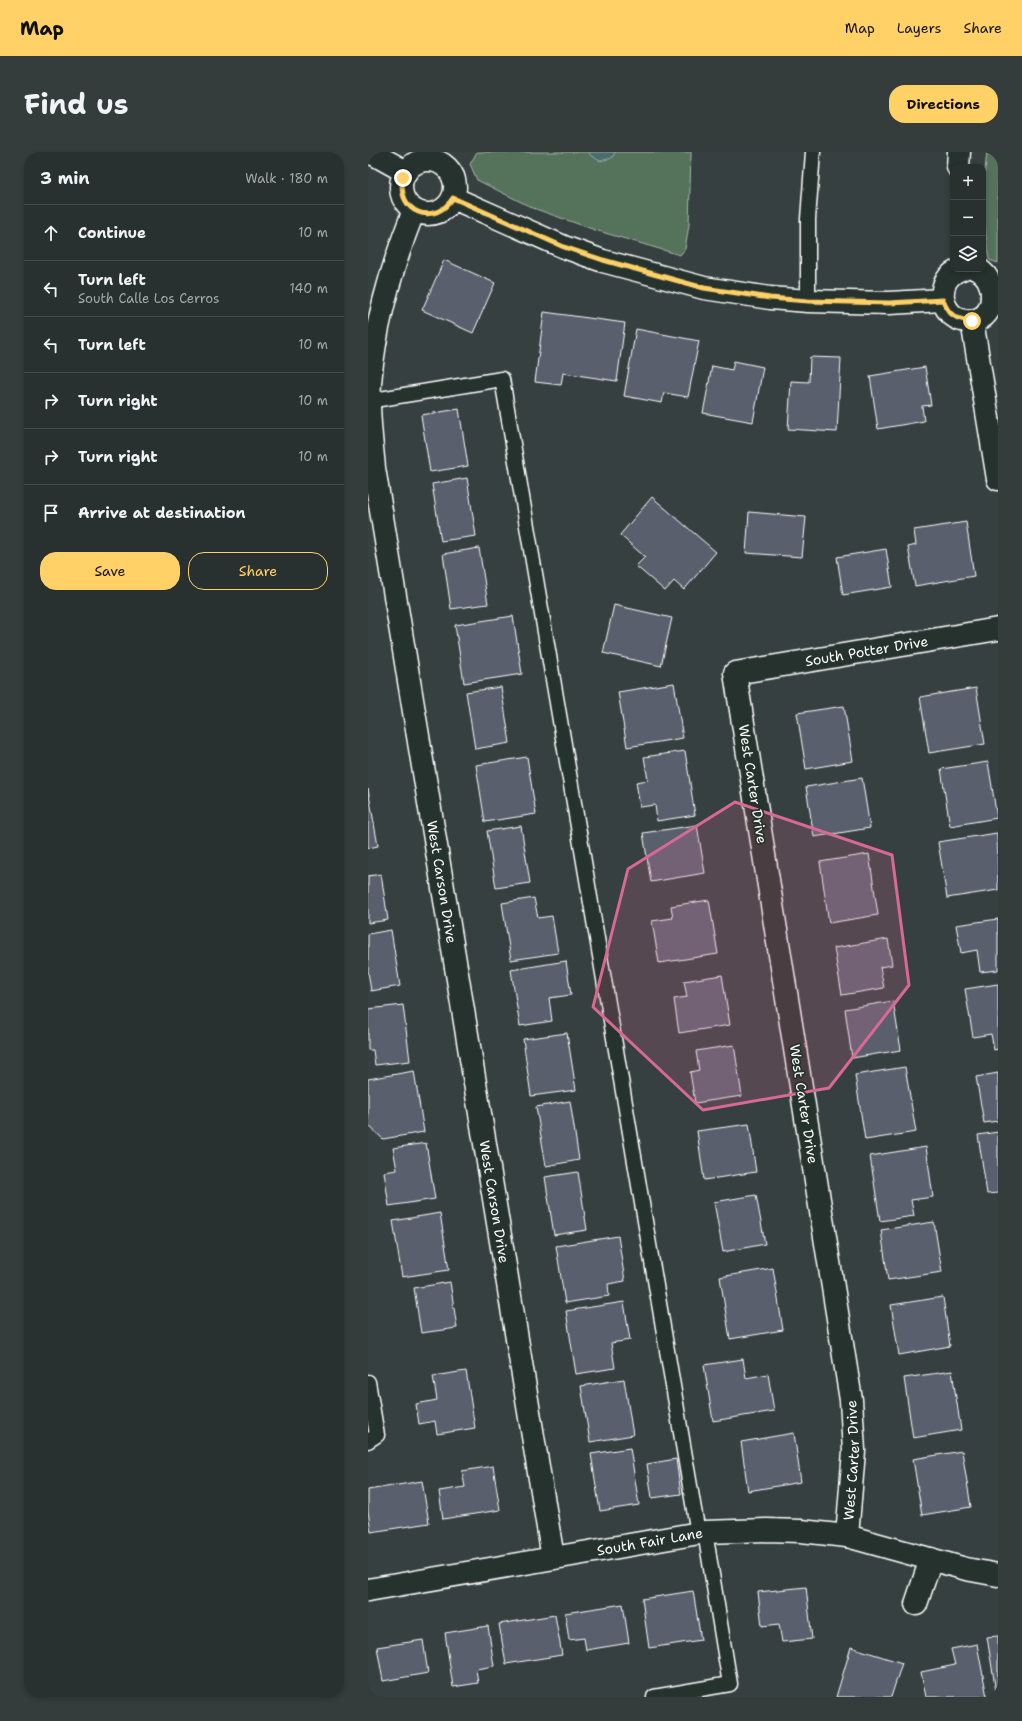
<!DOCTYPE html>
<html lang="en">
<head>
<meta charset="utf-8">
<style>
  :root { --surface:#283030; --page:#343c3c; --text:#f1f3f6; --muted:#a5a9ab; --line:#444b4c; --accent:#ffd166 }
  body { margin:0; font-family:"Shantell Sans",sans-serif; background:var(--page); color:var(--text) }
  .controls { position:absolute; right:12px; top:12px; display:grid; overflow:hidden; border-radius:8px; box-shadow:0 2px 6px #0003 }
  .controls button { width:36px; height:36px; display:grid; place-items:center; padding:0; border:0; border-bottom:1px solid var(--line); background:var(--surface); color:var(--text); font:20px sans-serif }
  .stop { position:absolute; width:12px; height:12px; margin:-9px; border:3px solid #ffd166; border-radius:50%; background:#fff }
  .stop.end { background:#ffd166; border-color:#fff; box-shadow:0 1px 4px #0008 }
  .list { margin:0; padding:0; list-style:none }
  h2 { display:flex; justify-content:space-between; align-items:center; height:52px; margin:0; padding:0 16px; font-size:17px }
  h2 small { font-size:13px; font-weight:400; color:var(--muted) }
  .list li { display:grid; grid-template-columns:26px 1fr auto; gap:12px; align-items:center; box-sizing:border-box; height:56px; padding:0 16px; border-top:1px solid var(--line) }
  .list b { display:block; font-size:15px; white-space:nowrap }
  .list p { margin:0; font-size:13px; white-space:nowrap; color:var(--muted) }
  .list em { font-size:13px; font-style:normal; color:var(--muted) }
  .actions { display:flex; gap:8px; padding:12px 16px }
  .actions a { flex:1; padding:9px 0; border:1px solid var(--accent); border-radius:16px; text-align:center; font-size:14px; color:var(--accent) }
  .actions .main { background:var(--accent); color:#111 }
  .icon { flex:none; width:22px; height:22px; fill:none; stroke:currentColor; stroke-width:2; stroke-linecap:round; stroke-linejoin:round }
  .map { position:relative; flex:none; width:630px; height:1545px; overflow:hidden; border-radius:16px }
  header { display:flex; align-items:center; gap:24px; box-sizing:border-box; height:56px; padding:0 20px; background:var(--accent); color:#111 }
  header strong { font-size:19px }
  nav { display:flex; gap:22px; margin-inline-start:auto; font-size:14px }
  .intro { display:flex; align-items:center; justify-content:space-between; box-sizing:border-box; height:96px; padding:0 24px }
  h1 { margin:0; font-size:28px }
  .button { padding:10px 18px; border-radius:16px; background:var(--accent); color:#111; font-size:14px; font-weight:700 }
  main { display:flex; gap:24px; padding:0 24px }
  aside { flex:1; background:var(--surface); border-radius:16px; box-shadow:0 2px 6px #0003 }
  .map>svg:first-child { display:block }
</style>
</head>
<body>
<header>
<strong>Map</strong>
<nav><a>Map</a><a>Layers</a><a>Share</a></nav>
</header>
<div class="intro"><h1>Find us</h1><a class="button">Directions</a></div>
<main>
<aside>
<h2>3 min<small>Walk · 180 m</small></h2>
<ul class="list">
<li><svg class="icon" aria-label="ahead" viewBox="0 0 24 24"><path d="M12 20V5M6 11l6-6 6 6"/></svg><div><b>Continue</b></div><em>10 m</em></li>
<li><svg class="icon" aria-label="left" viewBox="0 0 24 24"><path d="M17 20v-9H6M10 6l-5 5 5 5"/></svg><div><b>Turn left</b><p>South Calle Los Cerros</p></div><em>140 m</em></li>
<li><svg class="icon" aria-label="left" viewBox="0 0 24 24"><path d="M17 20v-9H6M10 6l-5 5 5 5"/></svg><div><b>Turn left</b></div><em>10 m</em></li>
<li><svg class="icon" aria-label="right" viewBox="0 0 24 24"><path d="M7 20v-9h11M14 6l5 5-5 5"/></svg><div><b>Turn right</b></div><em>10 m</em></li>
<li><svg class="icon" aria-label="right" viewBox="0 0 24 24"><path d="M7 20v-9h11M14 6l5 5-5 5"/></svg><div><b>Turn right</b></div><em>10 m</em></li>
<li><svg class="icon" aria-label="arrive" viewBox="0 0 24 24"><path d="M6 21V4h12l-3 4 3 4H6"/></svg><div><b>Arrive at destination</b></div></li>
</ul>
<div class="actions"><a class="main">Save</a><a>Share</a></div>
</aside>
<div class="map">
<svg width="630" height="1545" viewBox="0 0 630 1545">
  <rect width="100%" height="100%" fill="#364040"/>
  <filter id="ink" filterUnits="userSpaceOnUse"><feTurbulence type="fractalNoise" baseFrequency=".025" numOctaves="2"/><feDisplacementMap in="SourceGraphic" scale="8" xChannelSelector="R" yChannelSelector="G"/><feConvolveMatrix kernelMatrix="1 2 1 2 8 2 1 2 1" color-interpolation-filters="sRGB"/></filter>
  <g filter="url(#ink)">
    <!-- green -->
    <g fill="#54725a" stroke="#aab8ac">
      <path d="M109,0H323L321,73L317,97L312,103L227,78L165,56L109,28L102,12Z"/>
      <path d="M619,0H630V111L621,108L615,60V35Z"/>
    </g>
    <!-- water -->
    <path fill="#486c6d" stroke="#91a7a7" d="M221,0H247L244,6L232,9L222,3Z"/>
    <!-- building -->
    <g fill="#5a5f6d" stroke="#fff">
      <path d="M76,108L127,131L105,181L54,158Z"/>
      <path d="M176,160L257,171L249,229L195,221L193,233L167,230Z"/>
      <path d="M268,177L331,189L320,245L296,241L294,251L256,244Z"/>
      <path d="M442,205L473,206L469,280L420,277L423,229L441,230Z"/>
      <path d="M366,209L395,215L385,270L335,261L344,214L364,218Z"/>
      <path d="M557,215L563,253L554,254L556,269L510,277L502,224Z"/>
      <path d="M91,257L100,314L62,320L53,263Z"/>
      <path d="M99,326L108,384L73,389L64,332Z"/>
      <path d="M284,345L348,400L316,438L306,429L297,439L268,414L277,405L252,383Z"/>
      <path d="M381,360L438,365L434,405L378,401Z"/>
      <path d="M598,370L606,424L547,434L540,395L548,393L546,378Z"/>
      <path d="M111,396L120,452L83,457L75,402Z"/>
      <path d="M518,397L524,435L475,443L469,405Z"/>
      <path d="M246,453L304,466L293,514L235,501Z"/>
      <path d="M145,464L154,522L96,531L87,473Z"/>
      <path d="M306,531L315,586L259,595L250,540Z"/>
      <path d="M133,535L142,591L107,597L98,540Z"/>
      <path d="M608,536L617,592L561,601L552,545Z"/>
      <path d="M476,554L485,609L438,617L429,561Z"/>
      <path d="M317,599L327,663L289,669L287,653L272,655L268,630L280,628L276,605Z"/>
      <path d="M159,605L168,662L117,670L108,613Z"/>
      <path d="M620,610L629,666L582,674L573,617Z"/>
      <path d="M494,626L502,676L446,685L438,635Z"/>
      <path d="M0,637L10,694L0,696Z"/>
      <path d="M329,673L337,721L283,730L275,681Z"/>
      <path d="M153,674L162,731L128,736L119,679Z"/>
      <path d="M629,681L630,738L579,746L570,690Z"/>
      <path d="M501,702L510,763L461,771L452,710Z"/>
      <path d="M13,722L20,768L0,771V724Z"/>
      <path d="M166,746L170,766L184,764L190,801L143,808L134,751Z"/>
      <path d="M341,748L350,802L291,811L284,769L305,766L303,754Z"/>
      <path d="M630,767V818L612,820L609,798L593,801L588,773Z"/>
      <path d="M23,778L32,834L3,839L0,819V782Z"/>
      <path d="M520,787L524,813L512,815L516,836L474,843L466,796Z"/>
      <path d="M198,809L203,843L181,846L184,869L152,874L143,818Z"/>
      <path d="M354,823L362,873L311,881L306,847L319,845L316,829Z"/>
      <path d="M630,832V897L626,898L623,882L605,885L597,837Z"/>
      <path d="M525,849L533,898L484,906L477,857Z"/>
      <path d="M35,853L42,909L7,913L5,898H0V857Z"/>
      <path d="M199,881L208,938L163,944L155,887Z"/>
      <path d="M366,893L374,944L327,951L322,920L331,918L328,899Z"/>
      <path d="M537,915L548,980L497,988L487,923Z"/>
      <path d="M46,919L56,980L15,987L0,973V927Z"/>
      <path d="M630,921V969L616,971L608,925Z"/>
      <path d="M202,949L211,1008L178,1014L168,955Z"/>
      <path d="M381,972L388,1020L336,1028L329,979Z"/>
      <path d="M630,980V1041L619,1042L610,983Z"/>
      <path d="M58,991L67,1047L21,1054L16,1020L29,1018L25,996Z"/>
      <path d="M558,995L565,1045L543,1048L546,1064L512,1069L502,1004Z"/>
      <path d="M210,1020L219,1078L186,1083L177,1025Z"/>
      <path d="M388,1043L397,1092L355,1100L346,1050Z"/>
      <path d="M72,1061L81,1118L34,1125L25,1069Z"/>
      <path d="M566,1070L574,1120L520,1128L513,1078Z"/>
      <path d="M250,1084L257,1129L240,1132L241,1144L197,1151L188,1094Z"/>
      <path d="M405,1116L415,1178L362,1187L352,1125Z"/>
      <path d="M82,1130L89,1176L53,1181L46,1136Z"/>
      <path d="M575,1145L582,1194L531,1203L523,1153Z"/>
      <path d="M256,1150L262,1188L243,1191L247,1216L208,1222L198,1159Z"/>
      <path d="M375,1207L378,1226L400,1222L406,1259L345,1269L336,1213Z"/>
      <path d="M98,1219L107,1276L69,1282L67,1269L51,1272L48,1252L69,1248L65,1224Z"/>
      <path d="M584,1219L593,1278L545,1286L536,1226Z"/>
      <path d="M256,1227L265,1283L222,1290L213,1234Z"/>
      <path d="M426,1281L433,1330L380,1339L373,1290Z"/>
      <path d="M262,1296L271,1353L232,1359L223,1302Z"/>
      <path d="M594,1299L603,1355L554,1363L545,1307Z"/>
      <path d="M308,1307L313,1342L284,1346L279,1312Z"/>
      <path d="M125,1314L132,1358L75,1367L71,1339L97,1335L94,1319Z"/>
      <path d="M54,1329L61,1371L3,1380L0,1359V1338Z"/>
      <path d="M438,1435L444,1487L414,1490L411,1472L394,1474L390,1440Z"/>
      <path d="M325,1439L333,1488L281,1496L274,1447Z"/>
      <path d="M255,1452L261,1491L218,1498L216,1486L201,1488L197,1461Z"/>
      <path d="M187,1463L194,1503L138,1512L131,1472Z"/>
      <path d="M120,1474L126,1514L108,1517L110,1531L85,1535L77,1481Z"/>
      <path d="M630,1484V1539L628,1540L619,1485Z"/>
      <path d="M55,1488L60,1521L15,1529L9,1495Z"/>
      <path d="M609,1492L619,1545H558L553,1520L587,1513L583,1497Z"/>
      <path d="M483,1495L534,1511L523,1545H468Z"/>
    </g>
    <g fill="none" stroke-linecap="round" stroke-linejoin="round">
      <!-- service casing -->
      <g stroke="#fff" stroke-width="17">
        <g id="service">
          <path d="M440,149V67L445,0"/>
          <path d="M0,249L134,227L330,1381"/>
          <path d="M0,1230L9,1283L0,1289"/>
          <path d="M286,1545L362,1532L337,1380"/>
        </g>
      </g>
      <!-- minor casing -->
      <g stroke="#fff" stroke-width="25">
        <g id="minor">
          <path d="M2,0L38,20"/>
          <circle cx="60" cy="35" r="27"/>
          <path d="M590,15L591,0"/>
          <path d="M85,46L196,95L235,109L336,136L402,146L440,149L521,151L575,148"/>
          <path id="s1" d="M46,58C22,119 3,183 1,249C1,271 4,294 6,316L185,1406"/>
          <path d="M594,117C563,126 572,172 604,169C630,167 630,124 608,117"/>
          <path d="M604,169L630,327"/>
          <path id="s2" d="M479,1384L486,1299L483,1248L367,521L630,477"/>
          <path id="s3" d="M0,1438L337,1380L398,1378L433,1379L479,1384L598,1417L630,1423"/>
          <path d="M548,1452L563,1407"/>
        </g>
      </g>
      <!-- service -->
      <use href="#service" stroke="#26332d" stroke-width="14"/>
      <!-- minor -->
      <use href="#minor" stroke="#26332d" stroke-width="22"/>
    </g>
  </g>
  <g fill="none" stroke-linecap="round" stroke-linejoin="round" filter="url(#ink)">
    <!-- route -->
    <path stroke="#ffd166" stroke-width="5" d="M35,26C28,61 66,75 85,46L196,95L235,108L336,136L402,146L440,149L521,151L575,148C580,163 589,168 604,169"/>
  </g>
  <!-- marked area -->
  <path fill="#d76994" fill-opacity="0.2" stroke="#d76994" stroke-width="3" stroke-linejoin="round" d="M367,650L524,703L541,833L461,936L335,958L225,855L260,717Z"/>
  <g text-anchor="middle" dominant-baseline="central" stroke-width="3.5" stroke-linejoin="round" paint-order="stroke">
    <!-- street labels -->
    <g font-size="14" fill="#fff" stroke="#26332d">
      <text stroke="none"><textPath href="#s2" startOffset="1006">South Potter Drive</textPath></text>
      <text transform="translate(385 632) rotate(81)">West Carter Drive</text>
      <text stroke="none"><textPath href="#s1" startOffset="684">West Carson Drive</textPath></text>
      <text transform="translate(436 952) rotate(81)">West Carter Drive</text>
      <text stroke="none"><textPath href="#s1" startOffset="1008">West Carson Drive</textPath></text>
      <text stroke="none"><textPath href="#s2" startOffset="76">West Carter Drive</textPath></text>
      <text stroke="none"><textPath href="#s3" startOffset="286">South Fair Lane</textPath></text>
    </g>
  </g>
</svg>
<div class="controls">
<button>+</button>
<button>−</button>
<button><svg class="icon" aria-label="layers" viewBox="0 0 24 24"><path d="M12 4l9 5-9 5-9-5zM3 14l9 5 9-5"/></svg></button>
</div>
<div class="stop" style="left:604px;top:169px"></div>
<div class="stop end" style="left:35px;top:26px"></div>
</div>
</main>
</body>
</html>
